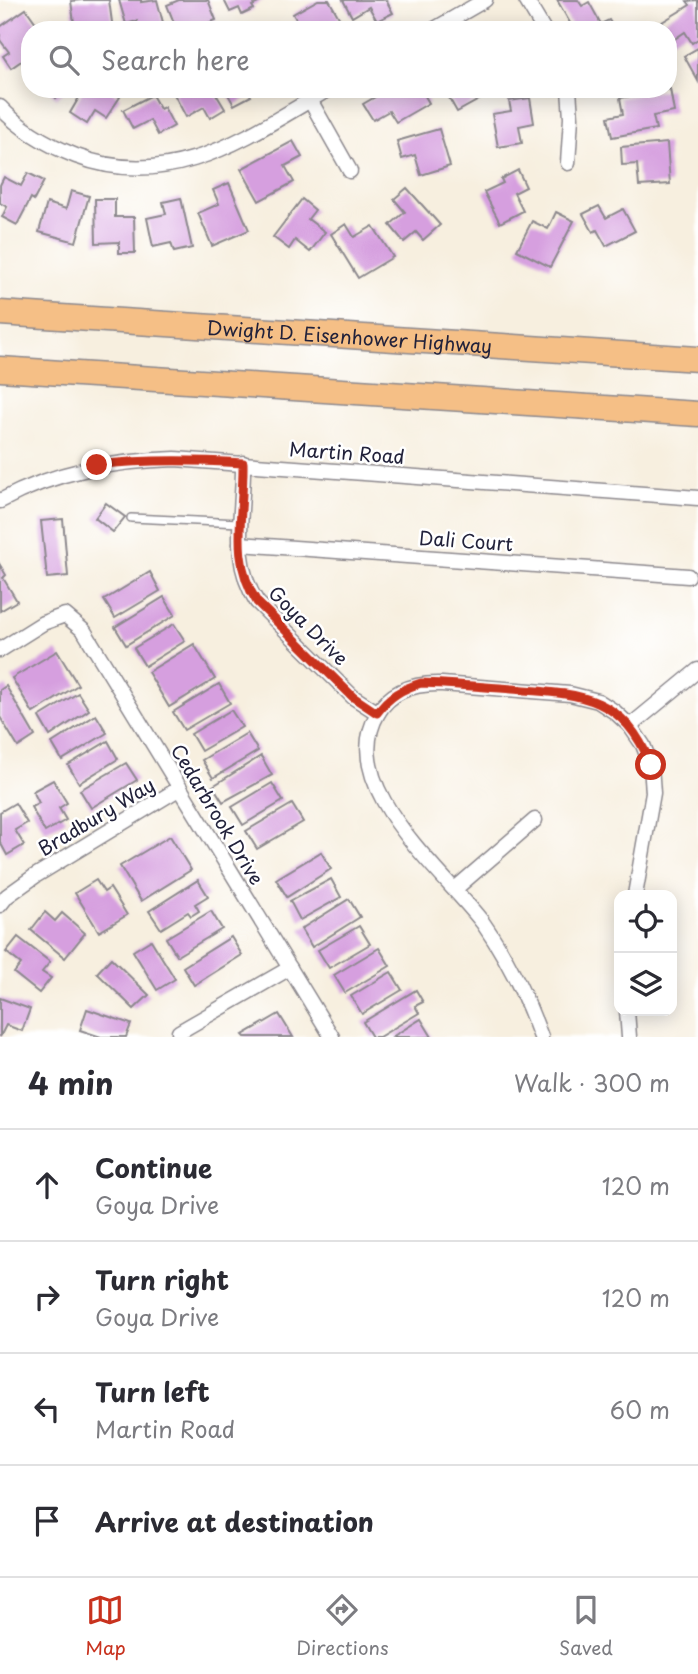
<!DOCTYPE html>
<html lang="en">
<head>
<meta charset="utf-8">
<style>
  :root { --surface:#fff; --page:#f7f7f7; --text:#2b2b33; --muted:#7c7c81; --line:#e1e1e2; --accent:#c8321e }
  body { margin:0; font-family:"Playpen Sans",sans-serif; background:var(--page); color:var(--text) }
  .controls { position:absolute; right:21px; bottom:21px; display:grid; overflow:hidden; border-radius:14px; box-shadow:0 4px 18px #0003 }
  .controls button { width:63px; height:63px; display:grid; place-items:center; padding:0; border:0; border-bottom:2px solid var(--line); background:var(--surface); color:var(--text); font:35px sans-serif }
  .stop { position:absolute; width:21px; height:21px; margin:-16px; border:5px solid #c8321e; border-radius:50%; background:#fff }
  .stop.end { background:#c8321e; border-color:#fff; box-shadow:0 2px 7px #0008 }
  .list { margin:0; padding:0; list-style:none }
  h2 { display:flex; justify-content:space-between; align-items:center; height:91px; margin:0; padding:0 28px; font-size:30px }
  h2 small { font-size:23px; font-weight:400; color:var(--muted) }
  .list li { display:grid; grid-template-columns:46px 1fr auto; gap:21px; align-items:center; box-sizing:border-box; height:112px; padding:0 28px; border-top:2px solid var(--line) }
  .list b { display:block; font-size:26px; white-space:nowrap }
  .list p { margin:0; font-size:23px; white-space:nowrap; color:var(--muted) }
  .list em { font-size:23px; font-style:normal; color:var(--muted) }
  .icon { flex:none; width:38px; height:38px; fill:none; stroke:currentColor; stroke-width:2; stroke-linecap:round; stroke-linejoin:round }
  .map { position:relative; flex:none; width:698px; height:1037px; overflow:hidden }
  .search { position:absolute; background:var(--surface); box-shadow:0 4px 18px #0003; left:21px; right:21px; top:21px; height:77px; display:flex; align-items:center; gap:18px; box-sizing:border-box; padding:0 24px; border-radius:28px; color:var(--muted); font-size:26px }
  .sheet { height:539px; background:var(--surface) }
  nav { display:flex; justify-content:space-around; align-items:center; box-sizing:border-box; height:98px; border-top:2px solid var(--line); background:var(--surface); font-size:19px; color:var(--muted) }
  nav a { display:grid; justify-items:center; gap:4px }
  nav .on { color:var(--accent) }
  .map>svg:first-child { display:block }
</style>
</head>
<body>
<div class="map">
<svg width="698" height="1037" viewBox="0 0 698 1037">
  <rect width="100%" height="100%" fill="#fff"/>
  <filter id="ink" filterUnits="userSpaceOnUse"><feTurbulence type="fractalNoise" baseFrequency=".0143" numOctaves="2"/><feDisplacementMap in="SourceGraphic" scale="14" xChannelSelector="R" yChannelSelector="G"/><feConvolveMatrix kernelMatrix="1 2 1 2 8 2 1 2 1" color-interpolation-filters="sRGB"/></filter>
  <filter id="wash" filterUnits="userSpaceOnUse"><feTurbulence type="fractalNoise" baseFrequency=".00686" numOctaves="4" result="noise"/><feDisplacementMap in="SourceGraphic" scale="28" xChannelSelector="R" yChannelSelector="G"/><feGaussianBlur stdDeviation="1.57" result="paint"/><feColorMatrix in="noise" values="0 0 0 0 0 0 0 0 0 0 0 0 0 0 0 0 0 1.4 0 .05"/><feComposite in="paint" operator="in"/></filter>
  <g filter="url(#wash)">
    <rect width="100%" height="100%" fill="#f7efdf"/>
    <g id="blocks">
      <!-- building -->
      <g fill="#d69fdf">
        <path d="M82,0H109L113,30H75L71,1Z"/>
        <path d="M119,0H141V2L157,0L165,30H139L137,21L126,24Z"/>
        <path d="M179,0H208L216,20L191,30H177L167,5Z"/>
        <path d="M224,0H264L252,6L254,9L242,15L239,8L230,12Z"/>
        <path d="M318,0H329L341,21L324,30H302L293,14Z"/>
        <path d="M343,0H386L393,13L377,21L369,7L352,17Z"/>
        <path d="M557,0H578L582,6L589,2L601,24L609,20L615,30H574Z"/>
        <path d="M698,0V39L692,43L685,32L673,40L662,22L690,5L687,1Z"/>
        <path d="M26,9L41,30H30V55L11,68L3,56L9,52L0,40V27Z"/>
        <path d="M698,48V81L684,56Z"/>
        <path d="M49,89H68L56,98Z"/>
        <path d="M84,89H107L120,97L106,118L95,111L87,124L70,113Z"/>
        <path d="M182,89H213L225,109L210,118L204,107L186,117L174,94Z"/>
        <path d="M225,89H247L251,96L234,105Z"/>
        <path d="M389,89H421L429,103L396,122L389,111L373,120L363,104Z"/>
        <path d="M444,89H480L484,97L457,112Z"/>
        <path d="M670,89L674,112L653,116L656,129L612,137L608,117L623,114L620,98Z"/>
        <path d="M152,95L160,109L164,107L174,126L158,135L150,120L133,129L123,110Z"/>
        <path d="M530,98L534,123L519,126L522,143L498,147L492,114L511,111L509,101Z"/>
        <path d="M439,129L450,166L421,175L415,155L402,159L397,141Z"/>
        <path d="M293,141L302,157L285,166L294,182L259,201L241,169Z"/>
        <path d="M667,143L670,184L639,186L637,164L622,165L621,147Z"/>
        <path d="M518,170L526,187L514,193L523,211L500,223L484,192L503,183L501,179Z"/>
        <path d="M28,173L44,181L34,200L31,198L17,225L2,217L7,207L0,203V185L4,177L21,186Z"/>
        <path d="M229,183L249,230L212,246L198,213L219,204L213,190Z"/>
        <path d="M407,188L440,225L423,240L416,232L404,242L390,225L405,212L394,199Z"/>
        <path d="M71,191L89,196L76,242L39,232L47,203L66,209Z"/>
        <path d="M181,198L192,248L174,252L171,243L153,247L147,218L166,214L163,202Z"/>
        <path d="M95,199H115V217H134L135,253H119V242L96,243Z"/>
        <path d="M302,199L315,210L308,219L325,232L310,252L295,240L289,249L273,237Z"/>
        <path d="M599,206L606,218L623,209L635,231L606,246L597,230L593,232L583,214Z"/>
        <path d="M556,212L574,221L550,267L517,250L532,221L548,229Z"/>
        <path d="M346,224L354,237L373,226L393,257L358,278L331,234Z"/>
        <path d="M106,503L125,517L113,532L95,518Z"/>
        <path d="M63,519L68,576L47,578L41,521Z"/>
        <path d="M0,565L6,575L3,578L17,601L0,611Z"/>
        <path d="M150,572L160,591L115,618L104,600Z"/>
        <path d="M164,597L175,615L126,645L115,627Z"/>
        <path d="M174,624L185,641L145,666L134,648Z"/>
        <path d="M194,644L215,679L169,707L148,672Z"/>
        <path d="M57,651L78,685L33,713L12,678Z"/>
        <path d="M219,684L230,703L184,730L173,712Z"/>
        <path d="M6,686L35,736L18,747L0,717V690Z"/>
        <path d="M78,693L89,710L50,736L39,717Z"/>
        <path d="M231,710L242,727L201,751L191,734Z"/>
        <path d="M96,715L107,733L62,760L52,743Z"/>
        <path d="M247,733L258,751L213,778L202,760Z"/>
        <path d="M108,741L118,759L79,783L68,765Z"/>
        <path d="M261,756L272,775L223,802L213,786Z"/>
        <path d="M126,763L137,780L91,808L80,790Z"/>
        <path d="M53,780L67,803L59,808L66,820L45,832L31,807L39,803L33,791Z"/>
        <path d="M272,783L283,801L243,825L232,807Z"/>
        <path d="M15,803L27,823L15,830L24,845L7,855L0,842V812Z"/>
        <path d="M292,804L303,822L257,849L246,831Z"/>
        <path d="M170,836L191,870L141,901L120,866Z"/>
        <path d="M321,852L331,869L287,897L276,879Z"/>
        <path d="M331,879L341,897L300,920L290,901Z"/>
        <path d="M96,880L104,892L110,888L127,915L99,932L75,893Z"/>
        <path d="M198,880L208,896L195,904L199,911L191,916L188,912L161,929L149,911Z"/>
        <path d="M349,899L360,917L312,947L301,929Z"/>
        <path d="M211,911L222,929L177,956L166,938Z"/>
        <path d="M45,912L55,921L62,913L85,933L65,958L31,930Z"/>
        <path d="M359,926L370,944L329,968L318,950Z"/>
        <path d="M18,937L50,962L42,972L51,978L39,993L14,973L21,964L6,952Z"/>
        <path d="M231,937L242,955L194,985L183,967Z"/>
        <path d="M151,940L175,979L157,990L133,951Z"/>
        <path d="M379,948L390,966L345,993L334,975Z"/>
        <path d="M111,958L149,995L134,1009L97,973Z"/>
        <path d="M391,972L402,990L362,1014L351,996Z"/>
        <path d="M416,990L423,1002L415,1006L419,1013L379,1037H372L363,1022Z"/>
        <path d="M0,998L30,1009L22,1031L6,1025L0,1037Z"/>
        <path d="M87,1009L131,1024L126,1037H101L80,1030Z"/>
        <path d="M279,1014L293,1037H245L243,1035Z"/>
        <path d="M421,1019L432,1037H392Z"/>
      </g>
    </g>
  </g>
  <g filter="url(#ink)">
    <use href="#blocks" fill-opacity="0" stroke="#8c888d" stroke-width="2"/>
    <g fill="none" stroke-linecap="round" stroke-linejoin="round">
      <!-- lane casing -->
      <g stroke="#8c888d" stroke-width="10">
        <path id="lane" d="M131,518L240,523"/>
      </g>
      <!-- street casing -->
      <g stroke="#8c888d" stroke-width="17">
        <g id="street">
          <path d="M526,0L544,30"/>
          <path d="M433,30L485,0"/>
          <path d="M310,100L350,171"/>
          <path d="M0,107C20,129 48,145 76,156C173,193 249,135 329,89"/>
          <path d="M568,163L571,118L569,89"/>
          <path d="M243,463C244,513 229,559 257,602L353,697L378,713"/>
          <path d="M0,501C56,471 113,461 175,459L698,498"/>
          <path d="M240,544L688,576"/>
          <path d="M0,650L43,623L65,615L84,631L332,1037"/>
          <path d="M630,726L698,670"/>
          <path d="M455,889L535,820"/>
          <path d="M0,905L7,896L35,876L180,788"/>
          <path d="M627,1011L629,1037"/>
          <path d="M179,1032L290,968"/>
          <path d="M541,1037C526,996 508,959 483,923C444,871 335,786 378,713C392,689 416,683 442,684L570,694L598,701L615,712L630,726L643,745L651,765L653,793L635,895"/>
        </g>
      </g>
      <!-- highway casing -->
      <g stroke="#8c888d" stroke-width="27">
        <g id="highway">
          <path id="s1" d="M0,313L698,359"/>
          <path d="M0,369L698,414"/>
        </g>
      </g>
      <!-- lane -->
      <use href="#lane" stroke="#fff" stroke-width="7"/>
      <!-- street -->
      <use href="#street" stroke="#fff" stroke-width="14"/>
      <!-- highway -->
      <use href="#highway" stroke="#f5bf86" stroke-width="24"/>
    </g>
  </g>
  <g fill="none" stroke-linecap="round" stroke-linejoin="round" filter="url(#ink)">
    <!-- route -->
    <path stroke="#c8321e" stroke-width="9" d="M97,465C146,459 194,460 243,463C244,513 229,559 257,602L353,697L377,713C389,696 402,689 421,683C452,684 482,687 512,689C579,694 623,694 651,765"/>
  </g>
  <g text-anchor="middle" dominant-baseline="central" stroke-width="5" stroke-linejoin="round" paint-order="stroke">
    <!-- street labels -->
    <g font-size="19" fill="#22223b" stroke="#fff">
      <text stroke="none"><textPath href="#s1" startOffset="350">Dwight D. Eisenhower Highway</textPath></text>
      <text transform="translate(347 452) rotate(4)">Martin Road</text>
      <text transform="translate(466 540) rotate(4)">Dali Court</text>
      <text transform="translate(309 625) rotate(45)">Goya Drive</text>
      <text transform="translate(218 814) rotate(59)">Cedarbrook Drive</text>
      <text transform="translate(96 816) rotate(-31)">Bradbury Way</text>
    </g>
  </g>
</svg>
<div class="controls">
<button><svg class="icon" aria-label="locate" viewBox="0 0 24 24"><circle cx="12" cy="12" r="6"/><path d="M12 2v4M12 18v4M2 12h4M18 12h4"/></svg></button>
<button><svg class="icon" aria-label="layers" viewBox="0 0 24 24"><path d="M12 4l9 5-9 5-9-5zM3 14l9 5 9-5"/></svg></button>
</div>
<div class="stop" style="left:651px;top:765px"></div>
<div class="stop end" style="left:97px;top:465px"></div>
<div class="search"><svg class="icon" aria-label="search" viewBox="0 0 24 24"><circle cx="10" cy="10" r="6"/><path d="M15 15l6 6"/></svg>Search here</div>
</div>
<section class="sheet">
<h2>4 min<small>Walk · 300 m</small></h2>
<ul class="list">
<li><svg class="icon" aria-label="ahead" viewBox="0 0 24 24"><path d="M12 20V5M6 11l6-6 6 6"/></svg><div><b>Continue</b><p>Goya Drive</p></div><em>120 m</em></li>
<li><svg class="icon" aria-label="right" viewBox="0 0 24 24"><path d="M7 20v-9h11M14 6l5 5-5 5"/></svg><div><b>Turn right</b><p>Goya Drive</p></div><em>120 m</em></li>
<li><svg class="icon" aria-label="left" viewBox="0 0 24 24"><path d="M17 20v-9H6M10 6l-5 5 5 5"/></svg><div><b>Turn left</b><p>Martin Road</p></div><em>60 m</em></li>
<li><svg class="icon" aria-label="arrive" viewBox="0 0 24 24"><path d="M6 21V4h12l-3 4 3 4H6"/></svg><div><b>Arrive at destination</b></div></li>
</ul>
</section>
<nav>
<a class="on"><svg class="icon" aria-label="map" viewBox="0 0 24 24"><path d="M3 6l6-2 6 2 6-2v14l-6 2-6-2-6 2zM9 4v14M15 6v14"/></svg>Map</a>
<a><svg class="icon" aria-label="directions" viewBox="0 0 24 24"><path d="M12 3l9 9-9 9-9-9zM9 14v-3h6M13 9l2 2-2 2"/></svg>Directions</a>
<a><svg class="icon" aria-label="saved" viewBox="0 0 24 24"><path d="M7 4h10v16l-5-4-5 4z"/></svg>Saved</a>
</nav>
</body>
</html>
